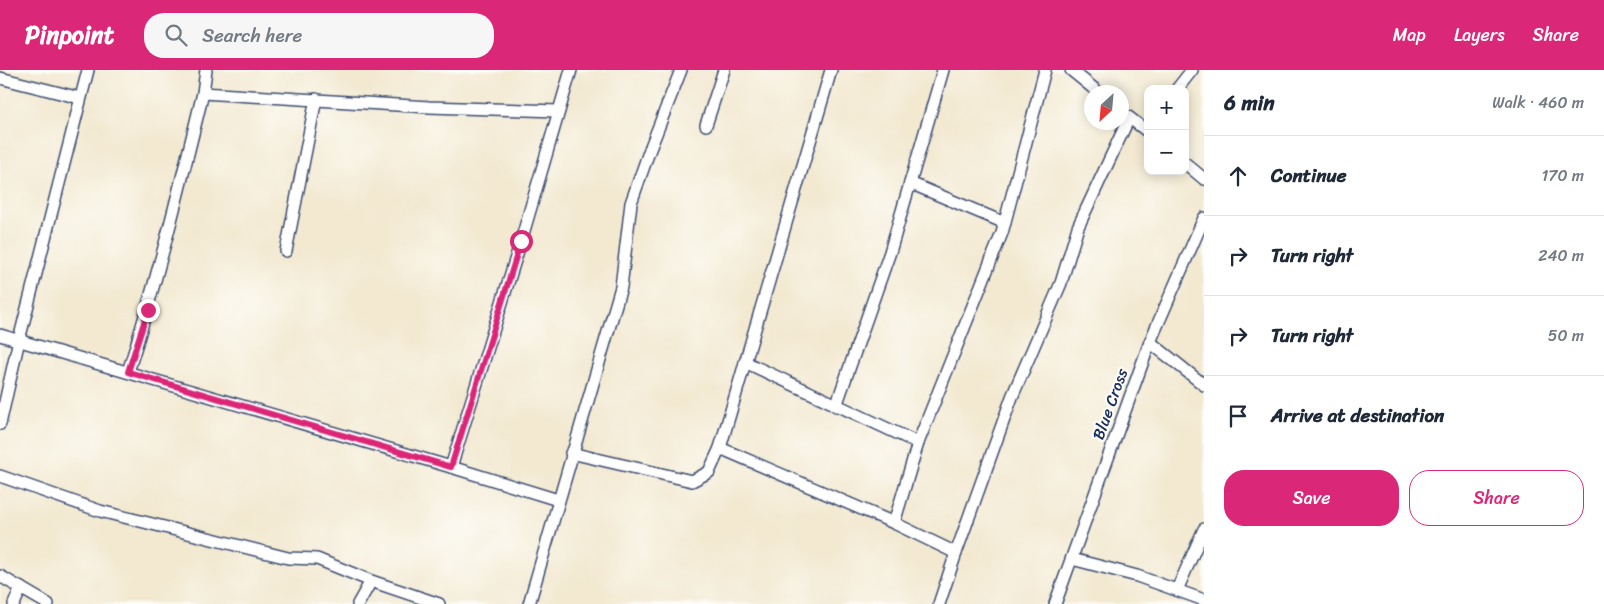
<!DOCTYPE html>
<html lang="en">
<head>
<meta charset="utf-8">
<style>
  :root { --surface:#fff; --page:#f6f6f7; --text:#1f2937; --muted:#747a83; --line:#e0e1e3; --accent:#db2777 }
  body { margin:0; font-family:Sriracha,sans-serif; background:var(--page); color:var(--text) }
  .controls { position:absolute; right:15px; top:15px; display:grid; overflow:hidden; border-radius:10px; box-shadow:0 2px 12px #0003 }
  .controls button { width:45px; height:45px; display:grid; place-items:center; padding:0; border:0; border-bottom:1px solid var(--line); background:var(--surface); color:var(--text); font:25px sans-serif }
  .compass { position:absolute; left:1084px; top:15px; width:45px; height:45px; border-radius:50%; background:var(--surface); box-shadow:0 2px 12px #0003; rotate:206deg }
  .stop { position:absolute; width:15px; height:15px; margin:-11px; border:4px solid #db2777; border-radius:50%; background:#fff }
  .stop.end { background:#db2777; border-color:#fff; box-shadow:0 1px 5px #0008 }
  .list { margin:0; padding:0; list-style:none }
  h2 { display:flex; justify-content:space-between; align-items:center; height:65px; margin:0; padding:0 20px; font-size:21px }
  h2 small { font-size:16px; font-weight:400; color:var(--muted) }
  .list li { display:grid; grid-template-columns:32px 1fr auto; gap:15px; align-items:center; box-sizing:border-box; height:80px; padding:0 20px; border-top:1px solid var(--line) }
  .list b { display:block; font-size:19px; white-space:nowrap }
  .list em { font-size:16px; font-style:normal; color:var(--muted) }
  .actions { display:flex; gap:10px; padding:15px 20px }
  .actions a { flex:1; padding:11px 0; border:1px solid var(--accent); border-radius:20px; text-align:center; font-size:18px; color:var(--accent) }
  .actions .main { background:var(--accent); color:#fff }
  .icon { flex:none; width:28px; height:28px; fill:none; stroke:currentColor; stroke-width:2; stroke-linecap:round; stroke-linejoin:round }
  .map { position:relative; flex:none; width:1204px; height:534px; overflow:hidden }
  header { display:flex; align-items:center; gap:30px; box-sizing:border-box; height:70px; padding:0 25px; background:var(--accent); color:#fff }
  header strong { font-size:24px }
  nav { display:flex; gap:28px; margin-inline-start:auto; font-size:18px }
  .search { width:350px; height:45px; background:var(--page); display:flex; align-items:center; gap:12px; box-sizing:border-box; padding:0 18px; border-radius:20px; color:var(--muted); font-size:19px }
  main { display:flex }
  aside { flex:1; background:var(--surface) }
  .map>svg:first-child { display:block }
</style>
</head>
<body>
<header>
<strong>Pinpoint</strong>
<div class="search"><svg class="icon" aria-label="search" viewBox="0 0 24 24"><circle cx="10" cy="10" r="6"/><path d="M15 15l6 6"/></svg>Search here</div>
<nav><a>Map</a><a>Layers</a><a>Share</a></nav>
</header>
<main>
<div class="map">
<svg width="1204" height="534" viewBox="0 0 1204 534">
  <rect width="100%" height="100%" fill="#fdfcf7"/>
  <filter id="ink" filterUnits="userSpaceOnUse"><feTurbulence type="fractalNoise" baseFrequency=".02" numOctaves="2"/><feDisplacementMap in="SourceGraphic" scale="10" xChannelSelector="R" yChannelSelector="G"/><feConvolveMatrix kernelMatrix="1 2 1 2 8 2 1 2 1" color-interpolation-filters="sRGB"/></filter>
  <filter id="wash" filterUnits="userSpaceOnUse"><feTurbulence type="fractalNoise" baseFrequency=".0096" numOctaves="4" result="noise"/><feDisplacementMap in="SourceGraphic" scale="20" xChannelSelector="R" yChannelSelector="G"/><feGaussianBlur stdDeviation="1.12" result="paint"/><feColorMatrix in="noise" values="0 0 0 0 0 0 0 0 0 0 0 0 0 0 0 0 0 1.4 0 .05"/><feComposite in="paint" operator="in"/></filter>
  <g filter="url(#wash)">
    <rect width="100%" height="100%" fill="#f3e9d1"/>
  </g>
  <g filter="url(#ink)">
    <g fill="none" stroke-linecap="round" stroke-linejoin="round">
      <!-- minor casing -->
      <g stroke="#3b4b6f" stroke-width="14">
        <g id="minor">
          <path d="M1071,0L1098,22"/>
          <path d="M0,8L80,28"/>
          <path d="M1177,19L1192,0"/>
          <path d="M203,23L429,37L558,41"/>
          <path d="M1122,42L1148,62"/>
          <path d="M706,55L724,0"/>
          <path d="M1185,93L1204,109"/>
          <path d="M910,113L1005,153"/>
          <path d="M286,181L316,29"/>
          <path d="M0,265L451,397L558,430"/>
          <path d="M1150,272L1204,315"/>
          <path d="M745,292L918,373"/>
          <path d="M128,302C157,210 180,117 203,23L206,0"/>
          <path d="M836,336L890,182L943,0"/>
          <path d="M0,354L19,270L88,0"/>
          <path d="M720,378L894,453L956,483"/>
          <path d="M571,383L692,411L709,402L720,378L831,0"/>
          <path d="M451,397L521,171L571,0"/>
          <path d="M0,406L100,441L288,488L317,489L371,511L439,534"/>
          <path d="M894,453L918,373L1002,163L1045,0"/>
          <path d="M1072,489L1137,506L1204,530"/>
          <path d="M0,506L48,534"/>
          <path d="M1177,520L1204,459"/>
          <path d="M14,534L21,518"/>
          <path d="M358,534L371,511"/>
          <path d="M529,534L621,217L631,133L650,79L681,0"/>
          <path d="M939,534L956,483L1012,327L1061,213L1078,157L1129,48"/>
          <path d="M1055,534L1150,272L1204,148"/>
        </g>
      </g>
      <!-- minor -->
      <use href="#minor" stroke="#fff" stroke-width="11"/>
    </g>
  </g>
  <g fill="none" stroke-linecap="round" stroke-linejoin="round" filter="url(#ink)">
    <!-- route -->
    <path stroke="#db2777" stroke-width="6" d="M148,240L128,302L451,397L521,171"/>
  </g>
  <g text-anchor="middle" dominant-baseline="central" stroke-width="4.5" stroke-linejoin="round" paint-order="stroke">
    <!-- street labels -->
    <g font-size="16" fill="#1b2f5e" stroke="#fdfcf7">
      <text transform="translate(1110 334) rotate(-70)">Blue Cross</text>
    </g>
  </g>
</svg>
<div class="controls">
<button>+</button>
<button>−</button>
</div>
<svg class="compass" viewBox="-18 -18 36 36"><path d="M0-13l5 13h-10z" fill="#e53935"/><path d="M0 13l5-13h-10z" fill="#747a83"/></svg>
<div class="stop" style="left:521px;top:171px"></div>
<div class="stop end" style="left:148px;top:240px"></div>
</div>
<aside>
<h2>6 min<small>Walk · 460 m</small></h2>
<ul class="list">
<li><svg class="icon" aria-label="ahead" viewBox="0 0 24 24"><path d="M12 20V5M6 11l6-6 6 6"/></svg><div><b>Continue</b></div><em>170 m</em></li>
<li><svg class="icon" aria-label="right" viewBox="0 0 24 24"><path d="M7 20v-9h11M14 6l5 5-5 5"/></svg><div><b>Turn right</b></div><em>240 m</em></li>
<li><svg class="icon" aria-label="right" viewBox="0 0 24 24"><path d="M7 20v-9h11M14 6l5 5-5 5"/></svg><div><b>Turn right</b></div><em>50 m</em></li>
<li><svg class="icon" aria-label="arrive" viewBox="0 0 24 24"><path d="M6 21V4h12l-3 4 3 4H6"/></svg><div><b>Arrive at destination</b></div></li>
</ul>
<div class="actions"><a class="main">Save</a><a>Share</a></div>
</aside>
</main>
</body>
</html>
